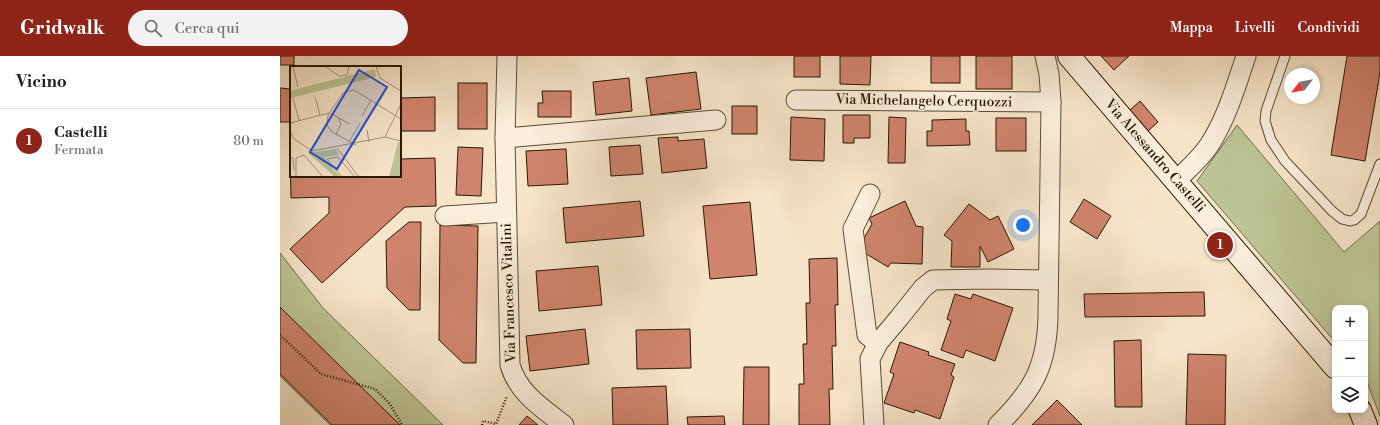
<!DOCTYPE html>
<html lang="it">
<head>
<meta charset="utf-8">
<style>
  :root { --surface:#fff; --page:#f2f2f2; --text:#222; --muted:#767676; --line:#e0e0e0; --accent:#8f2418 }
  body { margin:0; font-family:"Libre Bodoni",serif; background:var(--page); color:var(--text) }
  .controls { position:absolute; right:12px; bottom:12px; display:grid; overflow:hidden; border-radius:8px; box-shadow:0 2px 6px #0003 }
  .controls button { width:36px; height:36px; display:grid; place-items:center; padding:0; border:0; border-bottom:1px solid var(--line); background:var(--surface); color:var(--text); font:20px sans-serif }
  .compass { position:absolute; left:1004px; top:12px; width:36px; height:36px; border-radius:50%; background:var(--surface); box-shadow:0 2px 6px #0003; rotate:239deg }
  .you { position:absolute; left:743px; top:169px; width:14px; height:14px; margin:-10px; border:3px solid #fff; border-radius:50%; background:#1a73e8; box-shadow:0 0 0 6px #1a73e833 }
  .badge { display:grid; place-items:center; width:26px; height:26px; border-radius:50%; background:var(--accent); color:#fff; font-size:13px; font-weight:700 }
  .pin { position:absolute; translate:-50% -50%; border:2px solid #fff; box-shadow:0 1px 4px #0006 }
  .list { margin:0; padding:0; list-style:none }
  h2 { display:flex; justify-content:space-between; align-items:center; height:52px; margin:0; padding:0 16px; font-size:17px }
  h2 small { font-size:13px; font-weight:400; color:var(--muted) }
  .list li { display:grid; grid-template-columns:26px 1fr auto; gap:12px; align-items:center; box-sizing:border-box; height:64px; padding:0 16px; border-top:1px solid var(--line) }
  .list b { display:block; font-size:15px; white-space:nowrap }
  .list p { margin:0; font-size:13px; white-space:nowrap; color:var(--muted) }
  .list em { font-size:13px; font-style:normal; color:var(--muted) }
  .icon { flex:none; width:22px; height:22px; fill:none; stroke:currentColor; stroke-width:2; stroke-linecap:round; stroke-linejoin:round }
  .map { position:relative; flex:none; width:1100px; height:369px; overflow:hidden }
  header { display:flex; align-items:center; gap:24px; box-sizing:border-box; height:56px; padding:0 20px; background:var(--accent); color:#fff }
  header strong { font-size:19px }
  nav { display:flex; gap:22px; margin-inline-start:auto; font-size:14px }
  .search { width:280px; height:36px; background:var(--page); display:flex; align-items:center; gap:10px; box-sizing:border-box; padding:0 14px; border-radius:22px; color:var(--muted); font-size:15px }
  main { display:flex }
  aside { flex:1; background:var(--surface) }
  .map>svg:first-child { display:block }
</style>
</head>
<body>
<header>
<strong>Gridwalk</strong>
<div class="search"><svg class="icon" aria-label="search" viewBox="0 0 24 24"><circle cx="10" cy="10" r="6"/><path d="M15 15l6 6"/></svg>Cerca qui</div>
<nav><a>Mappa</a><a>Livelli</a><a>Condividi</a></nav>
</header>
<main>
<aside>
<h2>Vicino<small></small></h2>
<ul class="list">
<li><span class="badge">1</span><div><b>Castelli</b><p>Fermata</p></div><em>80 m</em></li>
</ul>
</aside>
<div class="map">
<svg width="1100" height="369" viewBox="0 0 1100 369">
  <rect width="100%" height="100%" fill="#f7e5c9"/>
  <filter id="stains"><feTurbulence type="fractalNoise" baseFrequency=".005" numOctaves="4"/><feColorMatrix values="0 0 0 0 .2 0 0 0 0 .09 0 0 0 0 .02 0 0 0 .5 -.17"/></filter>
  <radialGradient id="worn" r=".72"><stop offset=".6" stop-color="#630" stop-opacity="0"/><stop offset="1" stop-color="#630" stop-opacity=".3"/></radialGradient>
  <!-- green -->
  <g fill="#bdc596" stroke="#736e4b">
    <path d="M957,69L1064,196L1100,165V360L1085,321V252H1055V286L917,125Z"/>
    <path d="M0,197L43,252L163,369H50L0,320Z"/>
  </g>
  <!-- building -->
  <g fill="#d0846e" stroke="#291800">
    <rect x="0" y="0" width="14" height="9"/>
    <rect x="514" y="0" width="26" height="21"/>
    <path d="M560,0H591L590,29L560,28Z"/>
    <rect x="651" y="0" width="29" height="27"/>
    <rect x="696" y="0" width="36" height="33"/>
    <path d="M821,0H849L834,14Z"/>
    <path d="M1067,0H1100V17L1085,105L1051,99Z"/>
    <path d="M416,16L421,53L371,59L366,22Z"/>
    <path d="M349,22L352,55L316,59L313,26Z"/>
    <rect x="178" y="27" width="29" height="46"/>
    <path d="M0,32L11,33V66H0Z"/>
    <path d="M262,35H291V61H258V47H263Z"/>
    <path d="M155,41V75H120V42Z"/>
    <path d="M860,45L878,66L868,75L850,54Z"/>
    <rect x="452" y="50" width="25" height="28"/>
    <path d="M563,59H590V82H574V87H563Z"/>
    <path d="M511,61L545,63L544,105L510,104Z"/>
    <path d="M609,61L626,62L625,107H608Z"/>
    <rect x="716" y="62" width="30" height="33"/>
    <path d="M686,63V75H689L690,89L647,90V75H652V64Z"/>
    <path d="M398,81V85L424,83L427,112L382,117L378,82Z"/>
    <path d="M360,89L363,118L331,120L329,91Z"/>
    <path d="M178,91L203,92L201,140L176,139Z"/>
    <path d="M286,93L288,128L248,130L246,95Z"/>
    <path d="M10,97L11,120H120V103L155,102L156,150L125,151L42,227L10,193L49,157V141L11,142Z"/>
    <path d="M804,143L831,160L817,183L790,166Z"/>
    <path d="M360,145L364,180L286,187L283,152Z"/>
    <path d="M625,145L636,170L643,171L642,208L611,207L608,211L578,193L592,168L589,162Z"/>
    <path d="M470,146L477,219L430,223L423,150Z"/>
    <path d="M689,148L710,164L718,160L734,193L708,206L700,190V211H671L672,185L664,179Z"/>
    <path d="M129,166H141L140,254H129L107,232L106,185Z"/>
    <path d="M160,169L198,170L196,307H183L159,284Z"/>
    <path d="M557,202L558,249H555L556,290H552L553,333H549L550,369H519V328H524L523,288H527L526,247H530L529,203Z"/>
    <path d="M318,210L322,249L259,255L256,215Z"/>
    <path d="M924,236L925,260L805,261L804,238Z"/>
    <path d="M675,238L691,243L693,238L733,252L715,305L686,294L683,302L661,294L671,265L667,263Z"/>
    <path d="M0,251L120,369H52L0,318Z"/>
    <path d="M305,273L309,308L250,315L246,280Z"/>
    <path d="M410,273L411,312L357,313L356,274Z"/>
    <path d="M861,284L862,351H835L834,285Z"/>
    <path d="M620,286L649,296L648,299L675,308L671,319L674,321L660,363L635,354L634,357L604,347L614,318L610,316Z"/>
    <path d="M908,298L946,299L945,369H906Z"/>
    <path d="M464,311H489V369H463Z"/>
    <path d="M386,330L388,369H333L332,332Z"/>
    <path d="M777,344L802,369H752Z"/>
    <path d="M247,360L258,369H239Z"/>
    <path d="M444,360L445,369H408L407,361Z"/>
  </g>
  <g fill="none" stroke-linecap="round" stroke-linejoin="round">
    <!-- lane casing -->
    <g stroke="#5c4b32" stroke-width="11">
      <path id="lane" d="M1005,0L986,55L985,65L991,84L1005,105L1052,155L1062,163L1070,165L1074,164L1081,158L1100,108"/>
    </g>
    <!-- street casing -->
    <g stroke="#5c4b32" stroke-width="21">
      <g id="street">
        <path d="M227,0L225,82L230,309C238,337 262,352 284,369"/>
        <path d="M516,44L771,46"/>
        <path d="M225,82L436,64"/>
        <path d="M897,124C908,113 921,102 930,88C947,61 956,30 966,0"/>
        <path d="M590,138L573,173L587,279L598,287"/>
        <path d="M165,160L226,156"/>
        <path d="M594,369L590,303L598,287L619,262L643,232L653,224L708,223L768,224"/>
        <path d="M718,369C753,335 767,310 768,260L771,46L769,18L765,0"/>
      </g>
    </g>
    <!-- secondary casing -->
    <g stroke="#291800" stroke-width="24">
      <g id="secondary">
        <path d="M789,0L1055,311"/>
        <path d="M1080,354L1086,369"/>
      </g>
    </g>
    <!-- path -->
    <g stroke="#291800" stroke-width="2.5" stroke-dasharray="1 2" stroke-linecap="butt">
      <path d="M0,279L41,318L95,333L110,348L122,369"/>
      <path d="M202,369L203,365L216,368L227,340"/>
    </g>
    <!-- lane -->
    <use href="#lane" stroke="#faeedc" stroke-width="9"/>
    <!-- street -->
    <use href="#street" stroke="#faeedc" stroke-width="19"/>
    <!-- secondary -->
    <use href="#secondary" stroke="#faeedc" stroke-width="22"/>
  </g>
  <g text-anchor="middle" dominant-baseline="central" stroke-width="3" stroke-linejoin="round" paint-order="stroke">
    <!-- street labels -->
    <g font-size="14" fill="#291800" stroke="#faeedc">
      <text transform="translate(644 45) rotate(1)">Via Michelangelo Cerquozzi</text>
      <text transform="translate(875 100) rotate(49)">Via Alessandro Castelli</text>
      <text transform="translate(229 237) rotate(-92)">Via Francesco Vitalini</text>
    </g>
  </g>
  <!-- overview -->
  <g transform="translate(10 10)">
    <rect width="111" height="111" fill="#f7e5c9"/>
    <path d="M85,3L86,11L0,32V25ZM108,76L111,77V111H99ZM46,83L49,89L34,91L50,111H45L18,87Z" fill="#bdc596"/>
    <path fill="none" stroke="#a59379" stroke-width="1" d="M35,0L49,10L57,9L59,0M86,0L90,12L111,25M3,1L8,21M25,31L30,49M3,32L9,54M39,47L48,51L51,58L46,68M72,50L81,34M49,52L60,58M0,57L39,47M77,64L79,76M0,65L4,73L22,85L95,71L111,75M95,71L111,38M59,76L70,57M66,79L42,66L37,59L38,49L53,27L64,24L111,53M47,82L69,111M0,92H3L4,104M6,111V92L14,89L33,111M52,111L37,93L48,91L65,111"/>
    <path fill="#1d4ed8" fill-opacity="0.15" stroke="#1d4ed8" stroke-width="2" d="M69,4L97,21L47,103L20,86Z"/>
    <rect width="111" height="111" fill="none" stroke="#291800" stroke-width="2"/>
  </g>
  <rect width="100%" height="100%" filter="url(#stains)"/>
  <rect width="100%" height="100%" fill="url(#worn)"/>
</svg>
<div class="controls">
<button>+</button>
<button>−</button>
<button><svg class="icon" aria-label="layers" viewBox="0 0 24 24"><path d="M12 4l9 5-9 5-9-5zM3 14l9 5 9-5"/></svg></button>
</div>
<svg class="compass" viewBox="-18 -18 36 36"><path d="M0-13l5 13h-10z" fill="#e53935"/><path d="M0 13l5-13h-10z" fill="#767676"/></svg>
<div class="you"></div>
<div class="pin badge" style="left:940px;top:189px">1</div>
</div>
</main>
</body>
</html>
